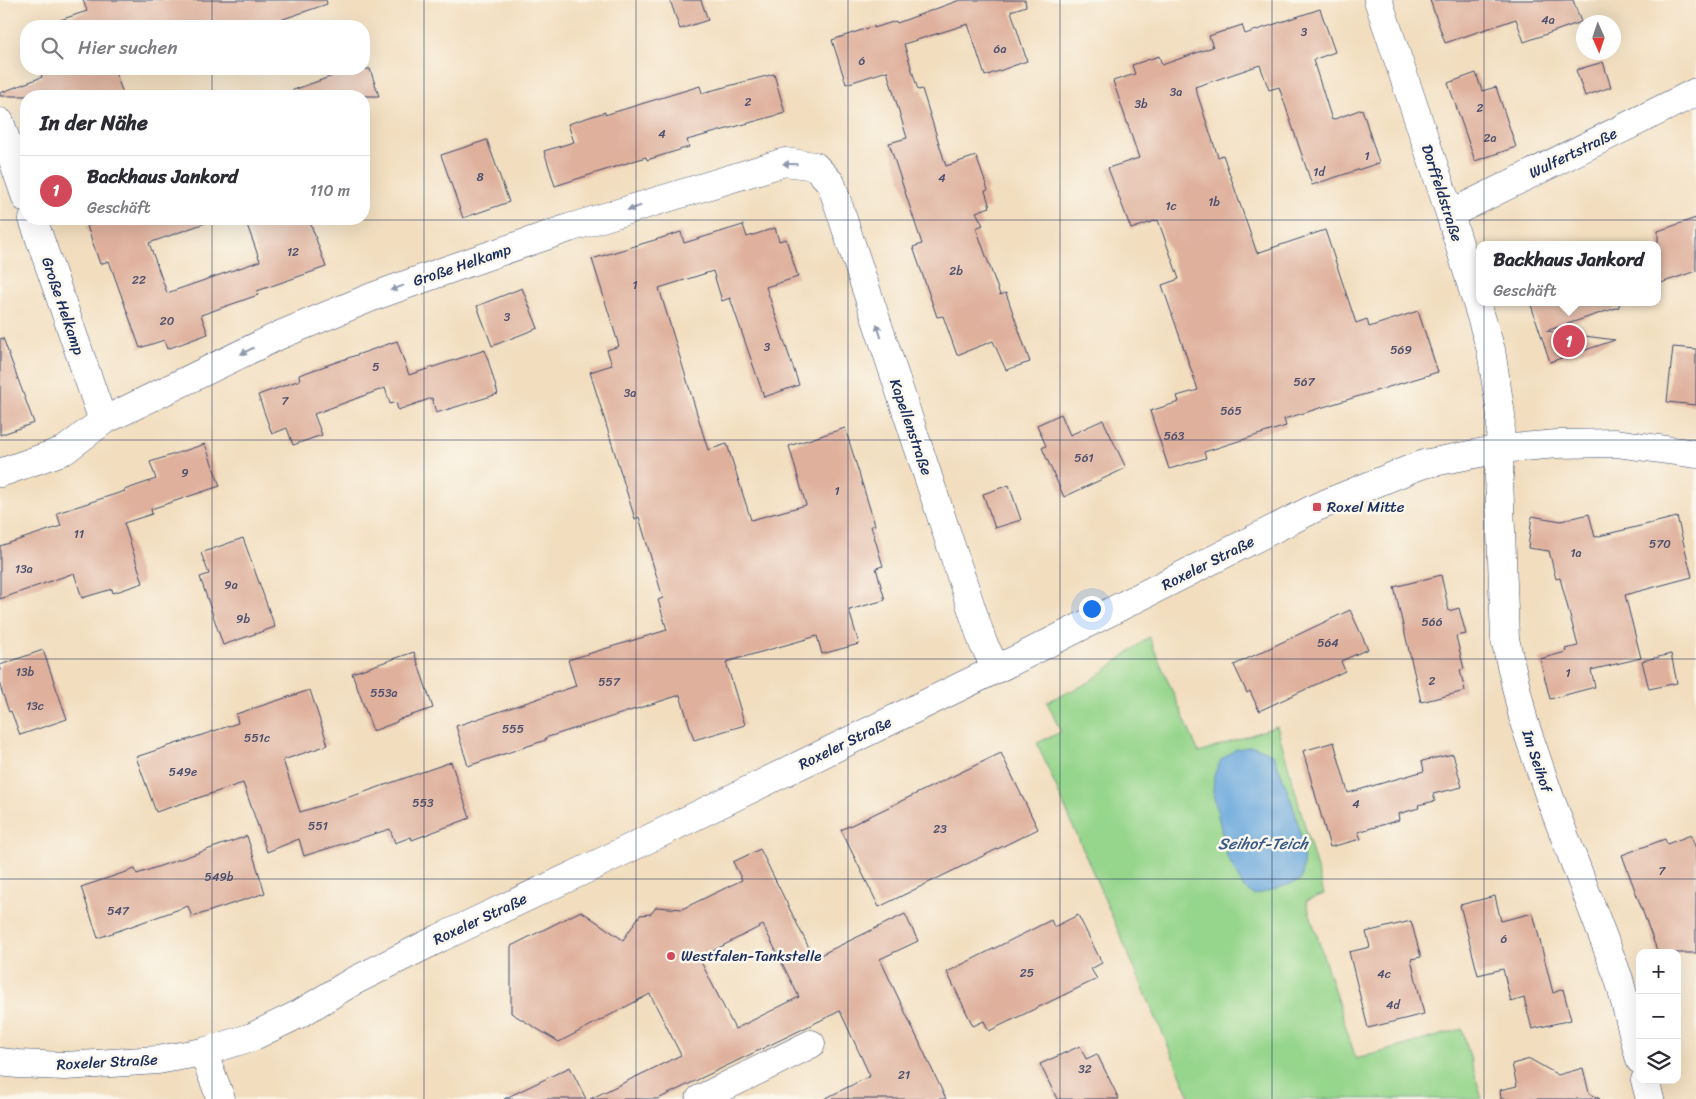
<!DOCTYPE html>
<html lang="de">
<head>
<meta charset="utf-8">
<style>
  :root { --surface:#fff; --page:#f2f2f3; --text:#2b2b33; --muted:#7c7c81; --line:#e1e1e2; --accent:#d1495b }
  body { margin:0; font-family:Sriracha,sans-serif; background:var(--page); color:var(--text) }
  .controls { position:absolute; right:15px; bottom:15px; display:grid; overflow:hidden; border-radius:10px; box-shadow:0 5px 20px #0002 }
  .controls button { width:45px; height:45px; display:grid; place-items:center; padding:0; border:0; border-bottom:1px solid var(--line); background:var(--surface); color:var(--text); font:25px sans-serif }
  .compass { position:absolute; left:1576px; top:15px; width:45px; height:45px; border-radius:50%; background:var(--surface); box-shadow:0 5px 20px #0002; rotate:177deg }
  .you { position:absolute; left:1091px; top:608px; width:18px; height:18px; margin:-12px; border:4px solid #fff; border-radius:50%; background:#1a73e8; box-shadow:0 0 0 8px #1a73e833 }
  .badge { display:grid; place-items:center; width:32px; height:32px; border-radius:50%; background:var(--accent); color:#fff; font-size:16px; font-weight:700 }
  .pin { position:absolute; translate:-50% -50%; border:2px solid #fff; box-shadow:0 1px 5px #0006 }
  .popup { position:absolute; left:1476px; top:241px; width:185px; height:65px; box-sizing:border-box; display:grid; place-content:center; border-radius:10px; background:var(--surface); filter:drop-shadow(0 1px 4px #0005); font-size:16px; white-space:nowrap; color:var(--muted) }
  .popup b { font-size:19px; color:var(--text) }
  .popup::after { content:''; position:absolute; left:50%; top:100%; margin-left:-10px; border:10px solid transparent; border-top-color:var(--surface) }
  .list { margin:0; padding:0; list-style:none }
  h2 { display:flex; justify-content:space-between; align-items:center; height:65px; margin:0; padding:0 20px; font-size:21px }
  h2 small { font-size:16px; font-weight:400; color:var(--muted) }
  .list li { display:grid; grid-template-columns:32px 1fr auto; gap:15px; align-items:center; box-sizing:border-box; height:70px; padding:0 20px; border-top:1px solid var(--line) }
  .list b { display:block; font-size:19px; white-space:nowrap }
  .list p { margin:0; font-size:16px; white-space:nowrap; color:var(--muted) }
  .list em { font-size:16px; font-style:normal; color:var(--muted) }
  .icon { flex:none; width:28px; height:28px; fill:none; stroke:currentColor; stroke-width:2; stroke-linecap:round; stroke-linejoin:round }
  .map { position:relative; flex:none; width:1696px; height:1099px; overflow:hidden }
  .search { position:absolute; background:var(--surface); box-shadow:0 5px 20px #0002; left:20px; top:20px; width:350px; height:55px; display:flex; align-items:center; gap:12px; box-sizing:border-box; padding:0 18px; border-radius:20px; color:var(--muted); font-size:19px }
  .panel { position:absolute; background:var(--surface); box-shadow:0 5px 20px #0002; left:20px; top:90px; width:350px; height:135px; border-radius:20px }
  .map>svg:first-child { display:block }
</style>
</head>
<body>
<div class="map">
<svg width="1696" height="1099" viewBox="0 0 1696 1099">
  <rect width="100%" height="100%" fill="#fbf7ec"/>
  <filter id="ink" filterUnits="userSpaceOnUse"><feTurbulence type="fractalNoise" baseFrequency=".02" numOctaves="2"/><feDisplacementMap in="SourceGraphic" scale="10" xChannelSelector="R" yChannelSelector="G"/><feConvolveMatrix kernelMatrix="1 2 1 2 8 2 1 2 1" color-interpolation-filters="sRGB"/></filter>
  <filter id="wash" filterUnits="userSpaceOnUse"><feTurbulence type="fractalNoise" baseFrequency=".0096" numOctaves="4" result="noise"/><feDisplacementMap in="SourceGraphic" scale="20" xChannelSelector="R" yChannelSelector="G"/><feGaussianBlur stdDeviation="1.12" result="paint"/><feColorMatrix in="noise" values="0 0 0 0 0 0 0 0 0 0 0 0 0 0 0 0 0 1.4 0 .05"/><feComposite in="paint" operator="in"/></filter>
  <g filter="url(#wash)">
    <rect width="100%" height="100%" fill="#f2debf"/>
    <!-- green -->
    <path fill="#96d58c" stroke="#588275" d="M1149,637L1199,753L1277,726L1324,894L1306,901L1356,1059L1462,1029L1482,1099H1191L1037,743L1061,732L1047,702L1088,683Z"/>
    <!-- water -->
    <path fill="#6ca9dd" stroke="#446c9e" d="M1254,746L1274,755C1287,789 1311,844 1301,880L1279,888L1254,895L1243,887L1227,856L1213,793L1214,775L1221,760L1236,749Z"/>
    <g id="blocks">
      <!-- building -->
      <g fill="#dfb19d" fill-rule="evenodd">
        <path d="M83,0H326L327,4L263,26H42L87,11Z"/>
        <path d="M670,0H701L708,20L680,29Z"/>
        <path d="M960,0H1025L1026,6L1011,11L1027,61L985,76L968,24L904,44L918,90L922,89L946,166L976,156L988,190L985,191L990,207L976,212L983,225L976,228L1000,295L1006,293L1030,362L1006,370L993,341L957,355L943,316L937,317L913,247L922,244L889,143L907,138L887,71L846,84L832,40L874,26V28L896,21L897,23Z"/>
        <path d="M1430,0H1573L1581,22L1524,42L1516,19L1445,43Z"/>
        <path d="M1320,9L1335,52L1313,60L1332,120L1362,109L1379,163L1312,185L1279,87L1269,90L1260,65L1195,87L1218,157L1223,155L1257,253L1325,230L1356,323L1367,319L1369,327L1418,311L1438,372L1284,419L1286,426L1204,452L1206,458L1169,469L1150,411L1179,402L1177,396L1198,390L1162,285L1179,279L1158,220L1131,229L1108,168L1139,158L1113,81L1135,74L1132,65L1159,56L1162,65L1213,47L1209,36L1242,25L1245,34Z"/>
        <path d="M1603,62L1611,87L1585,96L1576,70Z"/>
        <path d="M40,69H114L124,96H0V93L42,77Z"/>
        <path d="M352,69H370L379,96H285V93Z"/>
        <path d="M1476,73L1482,91L1496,87L1516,147L1475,161L1448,83Z"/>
        <path d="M774,74L785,113L687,140L689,147L647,160L646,157L555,186L544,151L574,142L568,124L605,112V115L700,86L702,93Z"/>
        <path d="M487,140L509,202L463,218L441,155Z"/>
        <path d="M1696,218V271L1658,284V231Z"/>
        <path d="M108,219H207L208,222L149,243L167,293L260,261L245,219H309L326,267L257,291L258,295L201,315L208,334L167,349L164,340L140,348L109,261L100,264L87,226Z"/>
        <path d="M743,225L747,237L775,228L779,241L786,239L798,277L766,287L799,385L764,397L730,298L722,301L713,271L659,288L708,450L727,444L751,520L806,505L789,446L845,428L875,525L871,526L883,566L876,568L885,600L849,610L859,644L822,654L817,636L726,662L745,725L694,740L680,695L545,738L546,740L468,766L456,726L576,686L568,660L667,630L658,600L663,598L639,517L635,519L590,372L612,365L607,350L619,346L592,259L681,232L684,243Z"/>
        <path d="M522,288L538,328L492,346L477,306Z"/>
        <path d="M1530,302H1619V307L1546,331L1615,340L1550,362Z"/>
        <path d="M3,338L34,423L0,435V339Z"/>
        <path d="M397,341L409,375L485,350L498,394L436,413L432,398L398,410L396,402L390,404L385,388L314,414L322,435L293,445L287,428L272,434L258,395L300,380L299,375Z"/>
        <path d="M1673,347L1696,349V405L1667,402Z"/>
        <path d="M1061,414L1070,435L1103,420L1126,468L1064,497L1042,448L1046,446L1037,425Z"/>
        <path d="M205,444L220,486L151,509L152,514L124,523L143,583L113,593L112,589L82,598L74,573L0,599V546L61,526L57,513L125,491L124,490L156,479L150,462Z"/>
        <path d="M1009,485L1021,520L995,528L983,494Z"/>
        <path d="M1589,514L1595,537L1677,517L1692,577L1625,595L1641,658L1591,670L1595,687L1550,699L1540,659L1566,652L1565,649L1578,646L1560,578L1556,579L1549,551L1528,548L1532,516L1561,521Z"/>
        <path d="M243,538L275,627L223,645L200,577L209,574L201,553Z"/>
        <path d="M1441,575L1449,611L1459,608L1466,634L1456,636L1464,669L1460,670L1465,691L1421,702L1394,587Z"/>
        <path d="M1350,610L1368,649L1341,661L1345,671L1259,711L1250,691L1247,693L1234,665Z"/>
        <path d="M43,650L67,719L20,735L11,711L9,712L0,686V665Z"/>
        <path d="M414,652L433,708L397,720V722L373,731L352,673Z"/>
        <path d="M1671,654L1677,683L1649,689L1642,661Z"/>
        <path d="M310,690L328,745L283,760L300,812L359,794L451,762L470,818L412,840L411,837L395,843L390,829L304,856L299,839L267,852L243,783L156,812L136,757L238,723L236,714Z"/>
        <path d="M1334,742L1348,793L1424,771L1422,761L1453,754L1462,787L1433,794L1435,801L1418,805L1419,808L1398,814L1399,820L1358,832L1361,839L1330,847L1303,751Z"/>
        <path d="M1001,753L1038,829L879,907L841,830Z"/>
        <path d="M1691,835L1696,849V953H1658L1622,855L1665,839L1667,844Z"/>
        <path d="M247,836L265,893L192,917L188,906L98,938L81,887L135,869L137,874Z"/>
        <path d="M760,849L814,958L905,914L918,941L880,959L946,1099H824L870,1076L840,1011L658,1099H590L681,1055L650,994L559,1042L511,1013V946L581,911L623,940L640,915L651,914L656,907L682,909L742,880L733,862ZM763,925L799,997L735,1029L699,958Z"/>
        <path d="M1495,896L1501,921L1533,913L1553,993L1563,989L1571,1020L1532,1029L1524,998L1511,1002L1503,969L1478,975L1460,905Z"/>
        <path d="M1078,915L1102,963L1091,969L1097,979L989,1031L984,1021L973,1026L947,972L1051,920L1054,927Z"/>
        <path d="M1411,921L1421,957L1411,959L1424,1014L1368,1028L1349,952L1370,947L1366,932Z"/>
        <path d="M1080,1046L1086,1059L1097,1054L1119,1099H1057L1040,1064Z"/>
        <path d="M1530,1059L1558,1075L1583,1068L1589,1093L1600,1099H1501L1500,1090L1517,1086L1512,1064Z"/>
        <path d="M570,1067L586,1099H504Z"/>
      </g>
    </g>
  </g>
  <g filter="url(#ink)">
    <use href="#blocks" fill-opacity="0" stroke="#3b496d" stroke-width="1"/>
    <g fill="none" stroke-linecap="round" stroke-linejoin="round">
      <!-- minor casing -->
      <g stroke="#3b496d" stroke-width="29">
        <g id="minor">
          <path d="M1378,0L1450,214L1491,350L1501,415L1499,477L1505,639L1524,722L1550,798L1619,979L1640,1060"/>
          <path d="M0,122L26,198"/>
          <path d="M1450,214L1696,92"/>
          <path d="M33,219L103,421"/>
          <path d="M0,473L65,450L103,421L280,335L372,297L447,270L569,228L785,162L815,166L831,183L983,643L996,668"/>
          <path d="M203,1052L221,1099"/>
          <path d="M1645,1080L1650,1099"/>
          <path d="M700,1099L811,1044"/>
        </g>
      </g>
      <!-- secondary casing -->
      <g stroke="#3b496d" stroke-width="29">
        <path id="secondary" d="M0,1062L18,1064L65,1066L158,1060L203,1052L252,1037L301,1013L352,982L440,938L591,867L1021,657L1317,507L1408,470L1424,464L1500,449L1557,444L1616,443L1696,454"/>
      </g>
      <!-- minor -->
      <use href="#minor" stroke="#fff" stroke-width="28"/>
      <!-- secondary -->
      <use href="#secondary" stroke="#fff" stroke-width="28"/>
    </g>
    <!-- one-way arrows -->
    <defs><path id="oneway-solid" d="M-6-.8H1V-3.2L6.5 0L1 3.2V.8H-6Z" transform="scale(1.25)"/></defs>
    <g fill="#8d97ae">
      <use href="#oneway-solid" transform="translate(790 164) rotate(-179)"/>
      <use href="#oneway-solid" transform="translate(634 208) rotate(163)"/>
      <use href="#oneway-solid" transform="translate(397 288) rotate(160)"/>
      <use href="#oneway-solid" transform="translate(879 331) rotate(-108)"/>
      <use href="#oneway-solid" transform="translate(247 351) rotate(154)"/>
    </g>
  </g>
  <!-- grid -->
  <path fill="none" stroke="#1b2f5e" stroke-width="1" stroke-opacity="0.55" d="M212,0V26M424,0V1099M636,0V1099M848,0V1099M1060,0V1099M1272,0V1099M1484,0V1099M212,69V96M212,219V1099M0,220H1696M0,440H1696M0,659H1696M0,879H1696"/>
  <!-- markers -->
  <g fill="#d1495b" stroke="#fbf7ec" stroke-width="2">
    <rect x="1312" y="502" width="10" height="10" rx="2.5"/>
    <circle cx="671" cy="956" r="5"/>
  </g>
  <g text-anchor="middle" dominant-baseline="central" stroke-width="5" stroke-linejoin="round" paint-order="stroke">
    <!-- number labels -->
    <g font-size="12" fill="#4c506e">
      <text x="1548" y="20">4a</text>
      <text x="1304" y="32">3</text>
      <text x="1000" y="49">6a</text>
      <text x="862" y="61">6</text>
      <text x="1176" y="92">3a</text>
      <text x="748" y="102">2</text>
      <text x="1141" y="104">3b</text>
      <text x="1480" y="108">2</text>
      <text x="662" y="134">4</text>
      <text x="1490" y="138">2a</text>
      <text x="1367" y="156">1</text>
      <text x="1319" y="172">1d</text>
      <text x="480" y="177">8</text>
      <text x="942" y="178">4</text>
      <text x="1214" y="202">1b</text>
      <text x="1171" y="206">1c</text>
      <text x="293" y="252">12</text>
      <text x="956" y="271">2b</text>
      <text x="139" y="280">22</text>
      <text x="635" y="285">1</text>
      <text x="507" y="317">3</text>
      <text x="167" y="321">20</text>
      <text x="767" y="347">3</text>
      <text x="1401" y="350">569</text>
      <text x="376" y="367">5</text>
      <text x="1304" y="382">567</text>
      <text x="630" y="393">3a</text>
      <text x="285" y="401">7</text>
      <text x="1231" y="411">565</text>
      <text x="1174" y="436">563</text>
      <text x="1084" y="458">561</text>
      <text x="185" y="473">9</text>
      <text x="837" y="491">1</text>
      <text x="79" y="534">11</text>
      <text x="1660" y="544">570</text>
      <text x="1576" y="553">1a</text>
      <text x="24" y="569">13a</text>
      <text x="231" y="585">9a</text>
      <text x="243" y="619">9b</text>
      <text x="1432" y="622">566</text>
      <text x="1328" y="643">564</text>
      <text x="25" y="672">13b</text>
      <text x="1568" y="673">1</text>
      <text x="1432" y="681">2</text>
      <text x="609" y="682">557</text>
      <text x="384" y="693">553a</text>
      <text x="35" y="706">13c</text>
      <text x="513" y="729">555</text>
      <text x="257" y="738">551c</text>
      <text x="183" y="772">549e</text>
      <text x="423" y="803">553</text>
      <text x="1356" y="804">4</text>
      <text x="318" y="826">551</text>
      <text x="940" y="829">23</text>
      <text x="1662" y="871">7</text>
      <text x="219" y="877">549b</text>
      <text x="118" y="911">547</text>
      <text x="1504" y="939">6</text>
      <text x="1027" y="973">25</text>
      <text x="1384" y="974">4c</text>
      <text x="1393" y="1005">4d</text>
      <text x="1085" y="1069">32</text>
      <text x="904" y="1075">21</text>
    </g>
    <!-- street labels -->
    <g font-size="15" fill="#1b2f5e" stroke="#fbf7ec">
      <text transform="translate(1573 153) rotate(-26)">Wulfertstraße</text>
      <text transform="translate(1442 193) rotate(72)">Dorffeldstraße</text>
      <text transform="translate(462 265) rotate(-19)">Große Helkamp</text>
      <text transform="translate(63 306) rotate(71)">Große Helkamp</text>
      <text transform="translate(911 427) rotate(71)">Kapellenstraße</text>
      <text transform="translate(1208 563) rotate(-27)">Roxeler Straße</text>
      <text transform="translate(845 743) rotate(-26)">Roxeler Straße</text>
      <text transform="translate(1537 761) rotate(72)">Im Seihof</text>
      <text transform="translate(480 919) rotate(-25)">Roxeler Straße</text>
      <text transform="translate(107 1062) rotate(-3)">Roxeler Straße</text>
    </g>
    <!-- poi labels -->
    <g font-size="15" fill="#1b2f5e" stroke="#fbf7ec" text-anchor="start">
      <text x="1327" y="507">Roxel Mitte</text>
      <text x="681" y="956">Westfalen-Tankstelle</text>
    </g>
    <!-- water labels -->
    <g font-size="16" font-style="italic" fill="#375a8a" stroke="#fbf7ec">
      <text x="1263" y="843">Seihof-Teich</text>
    </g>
  </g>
</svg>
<div class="controls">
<button>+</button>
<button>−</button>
<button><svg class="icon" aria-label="layers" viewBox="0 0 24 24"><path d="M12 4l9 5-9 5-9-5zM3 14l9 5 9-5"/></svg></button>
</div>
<svg class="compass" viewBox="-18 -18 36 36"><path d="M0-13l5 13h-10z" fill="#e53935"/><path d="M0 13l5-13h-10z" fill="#7c7c81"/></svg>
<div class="you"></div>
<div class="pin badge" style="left:1569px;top:341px">1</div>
<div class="popup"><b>Backhaus Jankord</b>Geschäft</div>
<div class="search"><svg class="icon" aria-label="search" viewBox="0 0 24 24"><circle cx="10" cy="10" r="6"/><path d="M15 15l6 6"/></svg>Hier suchen</div>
<section class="panel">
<h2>In der Nähe<small></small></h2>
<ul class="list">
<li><span class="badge">1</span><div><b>Backhaus Jankord</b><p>Geschäft</p></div><em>110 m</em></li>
</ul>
</section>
</div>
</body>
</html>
